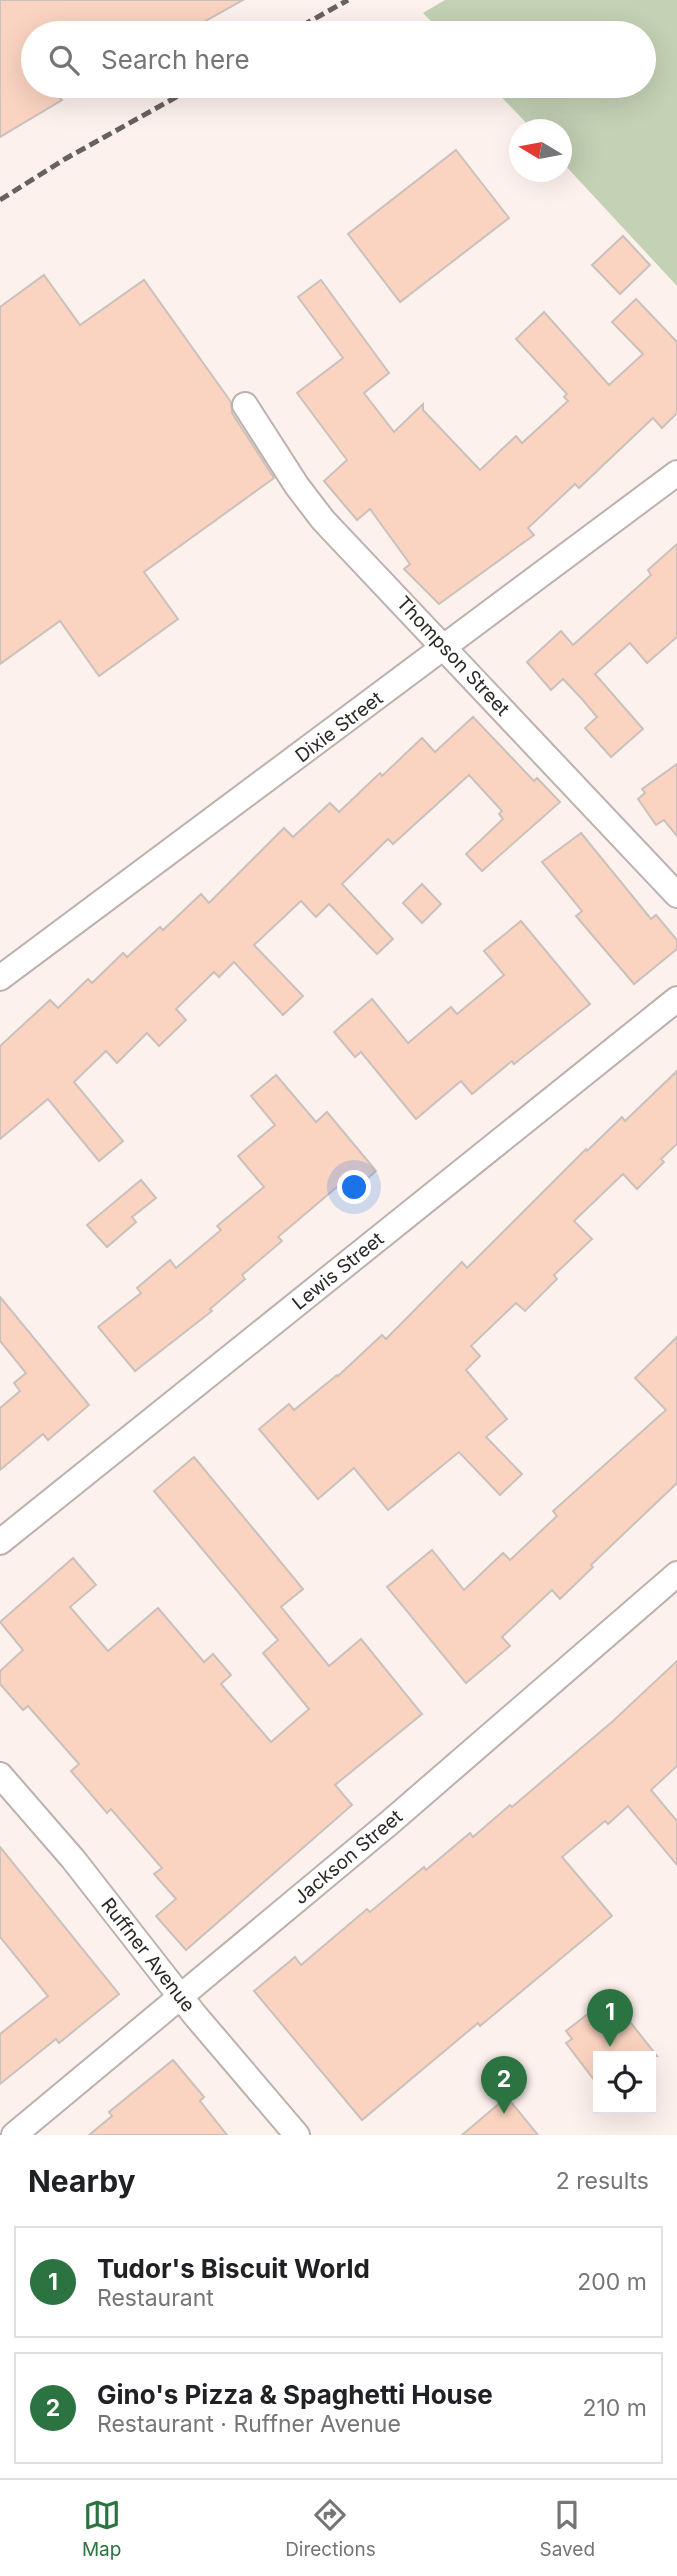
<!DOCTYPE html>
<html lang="en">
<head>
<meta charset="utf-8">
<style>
  :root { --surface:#fff; --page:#f6f6f6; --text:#202124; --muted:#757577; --line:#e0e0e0; --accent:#2b7441 }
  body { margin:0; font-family:Inter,sans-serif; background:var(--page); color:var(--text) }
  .controls { position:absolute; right:21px; bottom:21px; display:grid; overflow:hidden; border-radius:0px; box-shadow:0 7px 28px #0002 }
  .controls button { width:63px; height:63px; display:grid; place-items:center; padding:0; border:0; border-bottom:2px solid var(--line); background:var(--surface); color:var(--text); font:35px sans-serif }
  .compass { position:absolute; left:509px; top:119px; width:63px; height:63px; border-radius:50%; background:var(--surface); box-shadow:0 7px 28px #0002; rotate:280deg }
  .you { position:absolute; left:355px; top:1188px; width:24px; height:24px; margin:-18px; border:5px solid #fff; border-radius:50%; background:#1a73e8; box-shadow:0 0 0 10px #1a73e833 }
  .badge { display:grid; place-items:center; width:46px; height:46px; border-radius:50%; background:var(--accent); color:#fff; font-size:23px; font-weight:700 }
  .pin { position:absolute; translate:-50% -58px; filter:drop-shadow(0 2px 4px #0008) }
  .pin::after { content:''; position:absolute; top:37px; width:24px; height:21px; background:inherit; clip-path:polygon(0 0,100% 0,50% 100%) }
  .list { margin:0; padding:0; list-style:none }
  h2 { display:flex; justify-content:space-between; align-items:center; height:91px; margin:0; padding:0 28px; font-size:30px }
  h2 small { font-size:23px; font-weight:400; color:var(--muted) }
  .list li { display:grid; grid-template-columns:46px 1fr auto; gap:21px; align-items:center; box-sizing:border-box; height:112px; margin:0 14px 14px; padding:0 14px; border:2px solid var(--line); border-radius:0px }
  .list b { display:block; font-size:26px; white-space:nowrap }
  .list p { margin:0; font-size:23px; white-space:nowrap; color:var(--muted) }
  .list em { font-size:23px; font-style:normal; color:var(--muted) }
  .icon { flex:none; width:38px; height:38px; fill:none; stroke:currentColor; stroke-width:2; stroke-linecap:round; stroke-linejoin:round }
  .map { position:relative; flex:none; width:677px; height:2135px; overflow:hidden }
  .search { position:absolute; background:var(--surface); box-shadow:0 7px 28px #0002; left:21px; right:21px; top:21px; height:77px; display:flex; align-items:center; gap:18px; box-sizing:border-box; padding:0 24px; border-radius:38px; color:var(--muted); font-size:26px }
  .sheet { height:343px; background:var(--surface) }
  nav { display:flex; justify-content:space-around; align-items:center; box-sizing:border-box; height:98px; border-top:2px solid var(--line); background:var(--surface); font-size:19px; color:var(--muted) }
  nav a { display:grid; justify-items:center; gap:4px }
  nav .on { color:var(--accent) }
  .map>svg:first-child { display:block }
</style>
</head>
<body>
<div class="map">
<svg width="677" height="2135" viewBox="0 0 677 2135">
  <rect width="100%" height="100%" fill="#fdf1ed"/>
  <!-- green -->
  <path fill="#c3d1b4" d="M445,0H677V286L562,162V130L532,129L491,86H644V33H442L423,13Z"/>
  <!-- building -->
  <g fill="#fad3c1" stroke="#cbc1bc" stroke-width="2">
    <path d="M0,0H243L184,33H33V86H48L62,100L0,137Z"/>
    <path d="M456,150L509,218L400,302L348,234Z"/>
    <path d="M623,236L650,265L620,294L592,265Z"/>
    <path d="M44,275L80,325L144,280L231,402L232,413L274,478L144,572L178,619L99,676L60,621L0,664V307Z"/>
    <path d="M321,280L389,373L364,393L394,432L423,404V410L480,470L516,436L522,443L568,401L564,397L567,394L516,339L544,312L609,385L643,354L612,322L636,299L677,342V413L662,428L653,418L579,488L575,484L528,528L534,535L439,604L404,569L410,564L370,509L357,520L324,481L347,460L297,393L343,358L298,297Z"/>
    <path d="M677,544V637L647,663L630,643L595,674L643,729L611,757L585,728L597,717L582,699L563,679L551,690L527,662L561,631L573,645L651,575L648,570Z"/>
    <path d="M473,717L534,781L537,778L560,802L482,871L466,854L503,819L499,814L502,811L469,775L393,844L388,839L342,884L393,939L377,954L329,904L316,917L301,901L254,945L303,996L283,1015L234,962L219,977L214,972L176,1009L186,1020L159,1046L147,1033L117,1063L106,1051L74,1082L123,1141L99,1161L48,1099L0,1139V1046L50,1000L58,1008L88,979L92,983L123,953L127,957L160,927L163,930L201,894L209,903L284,828L293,837L330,803L339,812L380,773L382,776L422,738L435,752Z"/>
    <path d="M677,764V836L664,820L656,825L638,799L645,793L642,789Z"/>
    <path d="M581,833L651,919L656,915L677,940V949L634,984L576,916L582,911L542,862Z"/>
    <path d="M422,884L441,904L422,923L403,903Z"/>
    <path d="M521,921L590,1004L514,1064L512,1061L472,1094L461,1081L416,1119L361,1052L355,1057L334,1032L372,999L408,1043L451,1007L457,1014L504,975L484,951Z"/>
    <path d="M677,1071V1144L661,1159L664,1162L637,1189L623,1174L574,1221L592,1239L554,1275L557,1279L525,1311L516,1303L471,1346L480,1356L466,1370L507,1419L486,1437L522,1474L500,1495L459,1452L388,1510L354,1468L318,1499L259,1429L289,1404L294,1410L337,1375L338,1376L382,1335L386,1339L462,1262L467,1268L586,1149L587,1151L622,1117L625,1121Z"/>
    <path d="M276,1075L316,1122L327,1112L376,1171L346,1197L337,1187L278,1237L282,1241L242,1275L245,1279L210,1309L212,1311L135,1371L98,1327L141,1293L137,1288L170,1260L176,1268L221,1230L217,1226L264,1187L238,1156L275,1125L251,1096Z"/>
    <path d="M141,1180L156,1198L132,1217L136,1222L107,1247L87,1225Z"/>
    <path d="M0,1297L89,1405L48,1440L43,1434L0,1470V1408L20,1391L14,1383L26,1373L0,1341Z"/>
    <path d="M677,1337V1483L591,1565L593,1567L560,1599L552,1590L502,1637L510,1646L466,1683L387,1587L432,1550L464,1590L503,1553L510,1560L557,1516L553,1511L666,1410L635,1378Z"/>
    <path d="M194,1457L303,1589L281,1607L329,1666L361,1639L422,1714L335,1785L352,1805L186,1950L156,1916L176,1899L154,1874L162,1868L111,1809L107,1813L71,1771L79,1764L28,1706L23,1710L0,1684V1671L23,1650L0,1622L73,1558L96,1585L70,1607L108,1651L158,1608L204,1662L213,1654L231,1675L221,1684L271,1742L309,1709L263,1653L278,1640L154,1491Z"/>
    <path d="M677,1661V1766L651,1790L677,1821V1865L628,1806L608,1824L605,1821L562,1857L612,1916L480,2026L478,2023L362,2120L254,1991L295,1957L301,1965L367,1909L370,1912L424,1867L426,1870L470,1833L473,1837L510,1805L512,1807L613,1721Z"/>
    <path d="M0,1847L119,1994L59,2043L56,2039L0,2084V2034L48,1996L0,1937Z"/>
    <path d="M609,2004L623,2021L627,2018L657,2056H598V2085L566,2043L572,2039L566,2031L593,2010L596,2014Z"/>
    <path d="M173,2060L204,2097L200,2101L227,2135H89L112,2116L109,2112Z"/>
    <path d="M507,2097L538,2135H462Z"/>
  </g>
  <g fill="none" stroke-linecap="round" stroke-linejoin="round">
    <!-- street casing -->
    <g stroke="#bcb1ad" stroke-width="28">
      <g id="street">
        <path d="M245,405L297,486L323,520L677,895"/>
        <path d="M0,978L677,473"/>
        <path d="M0,1542L677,999"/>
        <path d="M0,1775L73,1859L194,2014L297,2135"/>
        <path d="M14,2135L388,1824L677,1574"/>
      </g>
    </g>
    <!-- street -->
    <use href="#street" stroke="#fff" stroke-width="24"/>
    <!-- rail -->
    <g stroke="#67615f" stroke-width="5" stroke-dasharray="10 5" stroke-linecap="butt">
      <path d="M289,33L348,0"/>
      <path d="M0,200L65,159L196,86"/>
    </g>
  </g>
  <g text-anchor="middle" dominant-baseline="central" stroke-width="6" stroke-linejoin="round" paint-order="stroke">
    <!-- street labels -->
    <g font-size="19" fill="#2b2725" stroke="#fff">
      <text transform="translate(453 656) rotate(47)">Thompson Street</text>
      <text transform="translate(339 727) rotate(-37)">Dixie Street</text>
      <text transform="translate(338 1271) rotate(-39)">Lewis Street</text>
      <text transform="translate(348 1857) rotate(-40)">Jackson Street</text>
      <text transform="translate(148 1955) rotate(52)">Ruffner Avenue</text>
    </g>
  </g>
</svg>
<div class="controls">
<button><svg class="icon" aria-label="locate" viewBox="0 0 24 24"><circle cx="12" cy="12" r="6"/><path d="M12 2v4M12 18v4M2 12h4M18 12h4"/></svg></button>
</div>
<svg class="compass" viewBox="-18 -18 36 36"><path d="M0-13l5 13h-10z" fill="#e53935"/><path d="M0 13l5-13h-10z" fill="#757577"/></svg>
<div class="you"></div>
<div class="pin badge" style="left:610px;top:2047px">1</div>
<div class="pin badge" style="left:504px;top:2114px">2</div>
<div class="search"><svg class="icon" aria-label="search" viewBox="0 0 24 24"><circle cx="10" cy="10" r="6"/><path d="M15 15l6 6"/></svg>Search here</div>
</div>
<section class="sheet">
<h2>Nearby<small>2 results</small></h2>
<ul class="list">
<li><span class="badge">1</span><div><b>Tudor's Biscuit World</b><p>Restaurant</p></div><em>200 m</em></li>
<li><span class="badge">2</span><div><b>Gino's Pizza &amp; Spaghetti House</b><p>Restaurant · Ruffner Avenue</p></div><em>210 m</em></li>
</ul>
</section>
<nav>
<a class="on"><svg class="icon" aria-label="map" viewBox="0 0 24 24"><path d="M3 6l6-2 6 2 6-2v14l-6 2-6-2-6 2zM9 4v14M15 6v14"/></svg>Map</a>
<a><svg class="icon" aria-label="directions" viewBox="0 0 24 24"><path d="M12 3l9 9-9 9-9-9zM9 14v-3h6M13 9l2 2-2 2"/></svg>Directions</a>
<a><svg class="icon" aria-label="saved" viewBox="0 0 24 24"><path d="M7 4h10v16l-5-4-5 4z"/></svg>Saved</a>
</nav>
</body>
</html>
